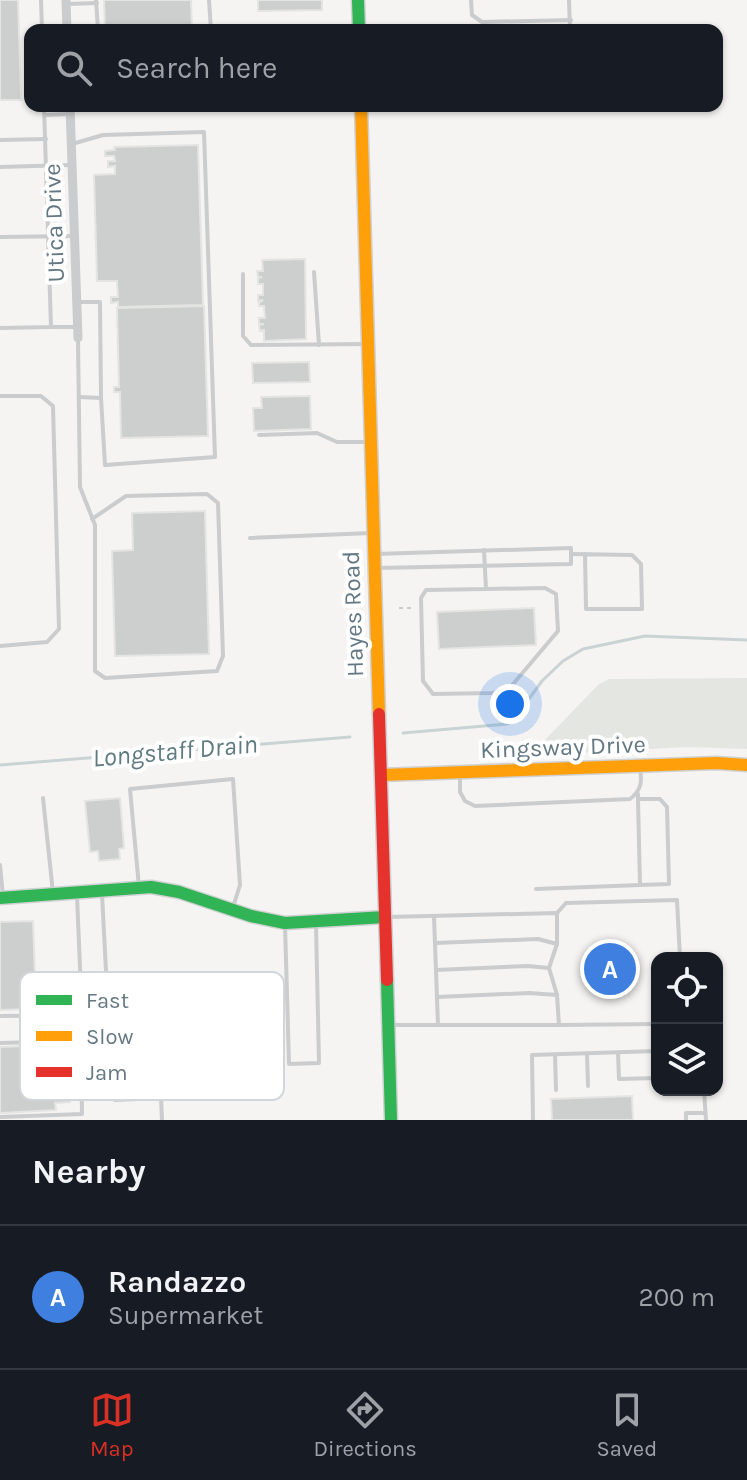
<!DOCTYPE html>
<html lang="en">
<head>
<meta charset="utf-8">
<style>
  :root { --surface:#171b24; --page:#242831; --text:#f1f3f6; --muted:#9ea1a6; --line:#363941; --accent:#d93025 }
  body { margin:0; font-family:Karla,sans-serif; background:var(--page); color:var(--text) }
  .controls { position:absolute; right:24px; bottom:24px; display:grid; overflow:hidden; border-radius:16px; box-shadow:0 2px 6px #0004 }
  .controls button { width:72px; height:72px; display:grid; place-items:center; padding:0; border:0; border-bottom:2px solid var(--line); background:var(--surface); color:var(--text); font:40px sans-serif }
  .you { position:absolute; left:510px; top:704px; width:28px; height:28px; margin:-20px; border:6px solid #fff; border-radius:50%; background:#1a73e8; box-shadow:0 0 0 12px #1a73e833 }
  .badge { display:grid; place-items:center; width:52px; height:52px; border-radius:50%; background:var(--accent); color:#fff; font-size:26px; font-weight:700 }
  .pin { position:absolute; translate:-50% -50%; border:4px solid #fff; box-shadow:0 2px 8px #0006 }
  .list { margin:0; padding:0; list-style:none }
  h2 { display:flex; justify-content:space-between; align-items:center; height:104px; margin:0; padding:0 32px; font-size:34px }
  h2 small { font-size:26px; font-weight:400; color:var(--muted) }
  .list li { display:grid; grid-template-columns:52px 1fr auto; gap:24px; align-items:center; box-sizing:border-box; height:144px; padding:0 32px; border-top:2px solid var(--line) }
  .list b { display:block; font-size:30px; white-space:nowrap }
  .list p { margin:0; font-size:26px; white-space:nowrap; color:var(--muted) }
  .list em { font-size:26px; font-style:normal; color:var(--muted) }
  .icon { flex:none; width:44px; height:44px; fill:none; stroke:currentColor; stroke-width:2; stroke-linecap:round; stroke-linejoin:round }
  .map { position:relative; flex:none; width:747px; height:1120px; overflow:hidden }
  .search { position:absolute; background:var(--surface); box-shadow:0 2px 6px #0004; left:24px; right:24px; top:24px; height:88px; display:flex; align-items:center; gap:20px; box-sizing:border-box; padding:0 28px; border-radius:16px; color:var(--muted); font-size:30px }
  .sheet { height:248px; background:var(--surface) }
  nav { display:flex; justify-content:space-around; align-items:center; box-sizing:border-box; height:112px; border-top:2px solid var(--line); background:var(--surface); font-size:22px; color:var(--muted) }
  nav a { display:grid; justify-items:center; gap:4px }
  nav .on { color:var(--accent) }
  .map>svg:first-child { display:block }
</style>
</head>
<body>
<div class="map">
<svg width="747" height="1120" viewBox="0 0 747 1120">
  <rect width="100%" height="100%" fill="#f5f4f3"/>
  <!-- green -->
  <path fill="#e4e7e1" d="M747,678V749L687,747L521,756L519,753L542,743L599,684L609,679Z"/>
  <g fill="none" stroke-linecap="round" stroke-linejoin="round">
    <!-- stream -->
    <g stroke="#c9d3d4" stroke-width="3">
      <path d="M403,733L507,724L513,721L542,681L563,661L583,649L645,636L747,640"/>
      <path d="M0,765L350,737"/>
    </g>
  </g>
  <!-- building -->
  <g fill="#cdcece" stroke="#e4e4e2" stroke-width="2">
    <path d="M0,0H18L21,100H0Z"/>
    <path d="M104,0H191L192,30H105Z"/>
    <path d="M258,0H322V10L258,11Z"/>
    <path d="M198,145L203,305L118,307V302L111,303V297H118L117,281H97L94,175L115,174V166L108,167V161H115L114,156H105V151L115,150L114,147Z"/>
    <path d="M305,259L306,339L264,341V330L260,331L259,325L264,324H259V318H265L264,306H259V303L263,300L258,301V295H263V284H258V278L262,277H258L257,271H263L262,260Z"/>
    <path d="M204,306L208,436L121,438L120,392H114V387H119L117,308Z"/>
    <path d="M309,362L310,382L253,383L252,363Z"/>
    <path d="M310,396L311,429L254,431L253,408H262L261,397Z"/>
    <path d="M205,511L209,654L115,656L112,551L133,550L132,513Z"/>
    <path d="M534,608L536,645L439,649L437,612Z"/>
    <path d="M120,798L124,848L119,849L120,859L99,861L98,851L90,852L85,801Z"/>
    <path d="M33,921L35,976L58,975L59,1008L0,1010V922Z"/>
    <path d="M53,1045V1052H68L70,1102L55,1103L56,1110L0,1113V1047Z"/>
    <path d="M632,1096L633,1120H552L551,1099Z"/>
  </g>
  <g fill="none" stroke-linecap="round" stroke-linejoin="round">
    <!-- fast casing -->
    <g stroke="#d0d1d2" stroke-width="15">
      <g id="fast">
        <path d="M358,0L359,30"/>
        <path d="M0,898L151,887L179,892L251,916L285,923L385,917"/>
        <path d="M387,980L391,1120"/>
      </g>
    </g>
    <!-- slow casing -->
    <g stroke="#d0d1d2" stroke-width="15">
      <g id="slow">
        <path d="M361,106L379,714"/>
        <path d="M381,775L716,763L747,765"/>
      </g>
    </g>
    <!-- jam casing -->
    <g stroke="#d0d1d2" stroke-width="15">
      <path id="jam" d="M379,714L387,980"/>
    </g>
    <!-- path -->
    <path stroke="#c9caca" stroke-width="2" stroke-dasharray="4 4" stroke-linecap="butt" d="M399,608H413"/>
    <!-- lane -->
    <g stroke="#cacccd" stroke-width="4">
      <path d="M41,0L42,30"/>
      <path d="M96,0L98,30"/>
      <path d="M209,0L211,30"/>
      <path d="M471,0L472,15L482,22L571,20"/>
      <path d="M569,0L570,30"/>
      <path d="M67,4L97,3"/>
      <path d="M45,115L70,114"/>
      <path d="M0,140L46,139"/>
      <path d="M72,144L103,135L204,132L215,457L105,465L101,398L79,397"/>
      <path d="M0,167L70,165"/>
      <path d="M0,237L74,236"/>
      <path d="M314,272L319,345"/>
      <path d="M243,274V336L251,345L367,344"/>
      <path d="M79,302H100L101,398"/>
      <path d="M51,327H77"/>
      <path d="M0,328L51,327L44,106"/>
      <path d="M78,340L80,487L95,525V671L105,678L217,671L223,656L218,503L207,494L126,496L92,519"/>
      <path d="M0,396H41L53,406L59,629L47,642L0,646"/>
      <path d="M259,435L317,433L337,442H368"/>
      <path d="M250,538L371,533"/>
      <path d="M484,550L486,589L545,588L556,594L558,631L508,690L492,693L433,694L423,681L421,598L426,590L486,589"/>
      <path d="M375,554L571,548V564L376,568"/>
      <path d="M571,554L632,555L641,564L642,609H586L585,554"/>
      <path d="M460,775V792L465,801L475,806L630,799C642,790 642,781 640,767"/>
      <path d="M638,794V799L640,885L669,884L667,807L660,799H638"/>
      <path d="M43,798L53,893"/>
      <path d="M0,865L3,896"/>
      <path d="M139,887L130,789L233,779L240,885L233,907"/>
      <path d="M536,889L640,885"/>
      <path d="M102,894L110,1048"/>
      <path d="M557,913L566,903L677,900L680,958"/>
      <path d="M387,917L557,913V944L549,968L557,995L559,1025H392"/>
      <path d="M434,917L438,1025"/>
      <path d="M285,925L289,1064L319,1063L316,925"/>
      <path d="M435,943L538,939L557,944"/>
      <path d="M436,970L528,966L549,968"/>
      <path d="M437,997L529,993L557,995"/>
      <path d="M0,1016L82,1015L77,896"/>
      <path d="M559,1025L657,1024"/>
      <path d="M0,1043L81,1041L82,1114L0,1117"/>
      <path d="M618,1053L619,1079L657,1078"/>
      <path d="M587,1054L588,1086"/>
      <path d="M555,1055L556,1090"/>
      <path d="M704,1090L706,1120"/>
      <path d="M161,1098L208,1096"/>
      <path d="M115,1100L161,1098L162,1120"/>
      <path d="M533,1120L532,1055L657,1051"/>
      <path d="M686,1120V1113H705"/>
    </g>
    <!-- street -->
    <g stroke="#cacccd" stroke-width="9">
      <path d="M66,0L67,30"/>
      <path d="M70,106L78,338"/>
    </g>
    <!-- fast -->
    <use href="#fast" stroke="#30b455" stroke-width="12"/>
    <!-- slow -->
    <use href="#slow" stroke="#ff9f0a" stroke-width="12"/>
    <!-- jam -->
    <use href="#jam" stroke="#e5322d" stroke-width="12"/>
  </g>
  <g text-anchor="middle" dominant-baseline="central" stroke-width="8" stroke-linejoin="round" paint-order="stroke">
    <!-- street labels -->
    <g font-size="24" fill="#647883" stroke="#fff">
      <text transform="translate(54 223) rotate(-92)">Utica Drive</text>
      <text transform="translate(353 614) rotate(-92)">Hayes Road</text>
      <text transform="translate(563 747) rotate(-2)">Kingsway Drive</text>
    </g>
    <!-- water labels -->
    <g font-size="26" font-style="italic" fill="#5f7b80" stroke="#fff">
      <text transform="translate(175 751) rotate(-5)">Longstaff Drain</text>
    </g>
  </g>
  <!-- legend -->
  <rect x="20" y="972" width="264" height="128" rx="12" fill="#fff" stroke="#d0d6da" stroke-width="2"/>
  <rect x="36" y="995" width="36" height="10" fill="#30b455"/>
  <rect x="36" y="1031" width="36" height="10" fill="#ff9f0a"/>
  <rect x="36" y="1067" width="36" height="10" fill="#e5322d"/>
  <g font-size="22" fill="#647883">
    <text x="86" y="1008">Fast</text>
    <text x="86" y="1044">Slow</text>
    <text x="86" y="1080">Jam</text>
  </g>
</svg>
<div class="controls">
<button><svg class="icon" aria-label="locate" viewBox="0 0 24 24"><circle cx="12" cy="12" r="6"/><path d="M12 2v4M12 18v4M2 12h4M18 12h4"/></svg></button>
<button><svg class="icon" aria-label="layers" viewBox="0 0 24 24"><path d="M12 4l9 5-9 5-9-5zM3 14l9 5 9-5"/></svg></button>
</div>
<div class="you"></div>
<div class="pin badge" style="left:610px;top:969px;background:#3f7fe0">A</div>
<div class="search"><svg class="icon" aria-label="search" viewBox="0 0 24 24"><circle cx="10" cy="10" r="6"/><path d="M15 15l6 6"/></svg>Search here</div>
</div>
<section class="sheet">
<h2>Nearby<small></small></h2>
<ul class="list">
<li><span class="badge" style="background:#3f7fe0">A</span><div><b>Randazzo</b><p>Supermarket</p></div><em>200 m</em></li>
</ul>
</section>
<nav>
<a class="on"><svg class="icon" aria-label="map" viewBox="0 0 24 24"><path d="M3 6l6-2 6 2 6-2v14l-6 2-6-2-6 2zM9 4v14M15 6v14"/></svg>Map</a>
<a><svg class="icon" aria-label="directions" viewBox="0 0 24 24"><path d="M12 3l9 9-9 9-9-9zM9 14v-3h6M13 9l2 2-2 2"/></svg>Directions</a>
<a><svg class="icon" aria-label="saved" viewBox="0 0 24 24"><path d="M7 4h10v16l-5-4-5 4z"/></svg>Saved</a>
</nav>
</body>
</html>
